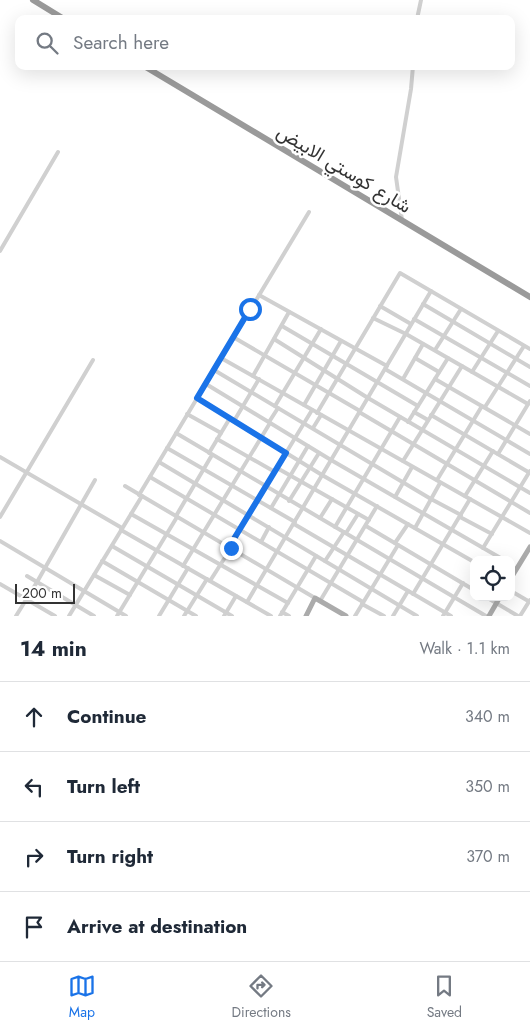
<!DOCTYPE html>
<html lang="en">
<head>
<meta charset="utf-8">
<style>
  :root { --surface:#fff; --page:#f2f2f3; --text:#1f2937; --muted:#747a83; --line:#e0e1e3; --accent:#1a73e8 }
  body { margin:0; font-family:Jost,Vazirmatn,sans-serif; background:var(--page); color:var(--text) }
  .controls { position:absolute; right:15px; bottom:15px; display:grid; overflow:hidden; border-radius:10px; box-shadow:0 5px 20px #0002 }
  .controls button { width:45px; height:45px; display:grid; place-items:center; padding:0; border:0; border-bottom:1px solid var(--line); background:var(--surface); color:var(--text); font:25px sans-serif }
  .scale { position:absolute; left:15px; bottom:12px; width:60px; box-sizing:border-box; padding-left:5px; border:2px solid #333; border-top:0; font-size:14px; line-height:18px; white-space:nowrap; color:#333; -webkit-text-stroke:4px #fff; paint-order:stroke }
  .stop { position:absolute; width:15px; height:15px; margin:-11px; border:4px solid #1a73e8; border-radius:50%; background:#fff }
  .stop.end { background:#1a73e8; border-color:#fff; box-shadow:0 1px 5px #0008 }
  .list { margin:0; padding:0; list-style:none }
  h2 { display:flex; justify-content:space-between; align-items:center; height:65px; margin:0; padding:0 20px; font-size:21px }
  h2 small { font-size:16px; font-weight:400; color:var(--muted) }
  .list li { display:grid; grid-template-columns:32px 1fr auto; gap:15px; align-items:center; box-sizing:border-box; height:70px; padding:0 20px; border-top:1px solid var(--line) }
  .list b { display:block; font-size:19px; white-space:nowrap }
  .list em { font-size:16px; font-style:normal; color:var(--muted) }
  .icon { flex:none; width:28px; height:28px; fill:none; stroke:currentColor; stroke-width:2; stroke-linecap:round; stroke-linejoin:round }
  .map { position:relative; flex:none; width:530px; height:616px; overflow:hidden }
  .search { position:absolute; background:var(--surface); box-shadow:0 5px 20px #0002; left:15px; right:15px; top:15px; height:55px; display:flex; align-items:center; gap:12px; box-sizing:border-box; padding:0 18px; border-radius:10px; color:var(--muted); font-size:19px }
  .sheet { height:345px; background:var(--surface) }
  nav { display:flex; justify-content:space-around; align-items:center; box-sizing:border-box; height:70px; border-top:1px solid var(--line); background:var(--surface); font-size:14px; color:var(--muted) }
  nav a { display:grid; justify-items:center; gap:2px }
  nav .on { color:var(--accent) }
  .map>svg:first-child { display:block }
</style>
</head>
<body>
<div class="map">
<svg width="530" height="616" viewBox="0 0 530 616">
  <rect width="100%" height="100%" fill="#fff"/>
  <g fill="none" stroke-linecap="round" stroke-linejoin="round">
    <!-- minor -->
    <g stroke="#d0d0d0" stroke-width="4">
      <path d="M417,19L421,0"/>
      <path d="M402,220L396,177L411,89L413,66"/>
      <path d="M0,251L58,152"/>
      <path d="M259,295L387,366"/>
      <path d="M423,304L530,367"/>
      <path d="M380,306L411,324"/>
      <path d="M373,318L406,334L528,404"/>
      <path d="M414,319L530,386"/>
      <path d="M282,326L418,406"/>
      <path d="M233,337L360,411"/>
      <path d="M274,339L368,398L530,493"/>
      <path d="M435,350L461,309"/>
      <path d="M221,358L530,533"/>
      <path d="M415,358L439,372"/>
      <path d="M385,369L530,454"/>
      <path d="M214,370L431,499L461,515"/>
      <path d="M472,372L498,331"/>
      <path d="M253,376L289,312"/>
      <path d="M403,379L423,344"/>
      <path d="M435,379L530,434"/>
      <path d="M206,384L331,460L504,560"/>
      <path d="M197,398L322,475L474,562"/>
      <path d="M304,405L341,341"/>
      <path d="M275,406L321,329"/>
      <path d="M485,407L524,346"/>
      <path d="M359,412L530,513"/>
      <path d="M414,412L428,420"/>
      <path d="M317,413L400,273L530,349"/>
      <path d="M187,414L221,433"/>
      <path d="M431,415L530,473"/>
      <path d="M234,421L259,379"/>
      <path d="M269,422L278,408"/>
      <path d="M408,422L448,358"/>
      <path d="M313,428L321,415"/>
      <path d="M176,433L486,616"/>
      <path d="M217,439L275,472"/>
      <path d="M167,448L295,522"/>
      <path d="M209,453L230,418"/>
      <path d="M498,454L530,401"/>
      <path d="M0,457L122,528"/>
      <path d="M403,461L462,366"/>
      <path d="M159,462L417,616"/>
      <path d="M277,468L369,520"/>
      <path d="M150,477L363,602"/>
      <path d="M437,480L482,406"/>
      <path d="M125,486L315,598"/>
      <path d="M139,495L309,212"/>
      <path d="M465,496L493,451"/>
      <path d="M395,497L412,467"/>
      <path d="M289,501L319,453"/>
      <path d="M271,508L308,446"/>
      <path d="M131,514L288,603"/>
      <path d="M176,516L212,455"/>
      <path d="M0,517L93,360"/>
      <path d="M460,517L492,534"/>
      <path d="M320,518L332,499"/>
      <path d="M294,524L451,616"/>
      <path d="M366,526L474,590"/>
      <path d="M335,527L400,417"/>
      <path d="M415,528L440,483"/>
      <path d="M121,530L271,616"/>
      <path d="M346,533L358,514"/>
      <path d="M0,541L126,616"/>
      <path d="M261,542L269,527"/>
      <path d="M395,543L408,524"/>
      <path d="M112,546L232,616"/>
      <path d="M229,547L312,410"/>
      <path d="M483,548L530,471"/>
      <path d="M102,561L196,616"/>
      <path d="M325,561L344,532"/>
      <path d="M183,566L270,423"/>
      <path d="M94,575L130,595"/>
      <path d="M27,576L94,616"/>
      <path d="M210,581L231,548"/>
      <path d="M0,584L55,616"/>
      <path d="M511,591L530,602"/>
      <path d="M413,594L470,499"/>
      <path d="M486,597L518,616"/>
      <path d="M320,601L377,506"/>
      <path d="M247,602L431,291"/>
      <path d="M362,604L384,616"/>
      <path d="M282,612L289,616"/>
      <path d="M16,616L37,582L95,480"/>
      <path d="M69,616L142,496"/>
      <path d="M117,616L177,517"/>
      <path d="M159,616L188,568"/>
      <path d="M184,616L207,579"/>
      <path d="M224,616L236,596"/>
      <path d="M280,616L316,556"/>
      <path d="M355,616L398,545"/>
      <path d="M393,616L408,591"/>
      <path d="M443,616L463,583"/>
      <path d="M520,616L530,600"/>
    </g>
    <!-- major -->
    <g stroke="#ababab" stroke-width="5">
      <path d="M511,578L530,547"/>
      <path d="M306,616L315,598L346,616"/>
      <path d="M489,616L500,597"/>
    </g>
    <!-- highway -->
    <g stroke="#9a9a9a" stroke-width="6">
      <path d="M33,0L64,19"/>
      <path d="M144,66L530,297"/>
    </g>
  </g>
  <g fill="none" stroke-linecap="round" stroke-linejoin="round">
    <!-- route -->
    <path stroke="#1a73e8" stroke-width="6" d="M231,548L229,547L286,453L197,398L250,309"/>
  </g>
  <g text-anchor="middle" dominant-baseline="central" stroke-width="5" stroke-linejoin="round" paint-order="stroke">
    <!-- street labels -->
    <g font-size="19" fill="#333" stroke="#fff">
      <text transform="translate(344 169) rotate(31)">شارع كوستي الابيض</text>
    </g>
  </g>
</svg>
<div class="controls">
<button><svg class="icon" aria-label="locate" viewBox="0 0 24 24"><circle cx="12" cy="12" r="6"/><path d="M12 2v4M12 18v4M2 12h4M18 12h4"/></svg></button>
</div>
<div class="scale">200 m</div>
<div class="stop" style="left:250px;top:309px"></div>
<div class="stop end" style="left:231px;top:548px"></div>
<div class="search"><svg class="icon" aria-label="search" viewBox="0 0 24 24"><circle cx="10" cy="10" r="6"/><path d="M15 15l6 6"/></svg>Search here</div>
</div>
<section class="sheet">
<h2>14 min<small>Walk · 1.1 km</small></h2>
<ul class="list">
<li><svg class="icon" aria-label="ahead" viewBox="0 0 24 24"><path d="M12 20V5M6 11l6-6 6 6"/></svg><div><b>Continue</b></div><em>340 m</em></li>
<li><svg class="icon" aria-label="left" viewBox="0 0 24 24"><path d="M17 20v-9H6M10 6l-5 5 5 5"/></svg><div><b>Turn left</b></div><em>350 m</em></li>
<li><svg class="icon" aria-label="right" viewBox="0 0 24 24"><path d="M7 20v-9h11M14 6l5 5-5 5"/></svg><div><b>Turn right</b></div><em>370 m</em></li>
<li><svg class="icon" aria-label="arrive" viewBox="0 0 24 24"><path d="M6 21V4h12l-3 4 3 4H6"/></svg><div><b>Arrive at destination</b></div></li>
</ul>
</section>
<nav>
<a class="on"><svg class="icon" aria-label="map" viewBox="0 0 24 24"><path d="M3 6l6-2 6 2 6-2v14l-6 2-6-2-6 2zM9 4v14M15 6v14"/></svg>Map</a>
<a><svg class="icon" aria-label="directions" viewBox="0 0 24 24"><path d="M12 3l9 9-9 9-9-9zM9 14v-3h6M13 9l2 2-2 2"/></svg>Directions</a>
<a><svg class="icon" aria-label="saved" viewBox="0 0 24 24"><path d="M7 4h10v16l-5-4-5 4z"/></svg>Saved</a>
</nav>
</body>
</html>
